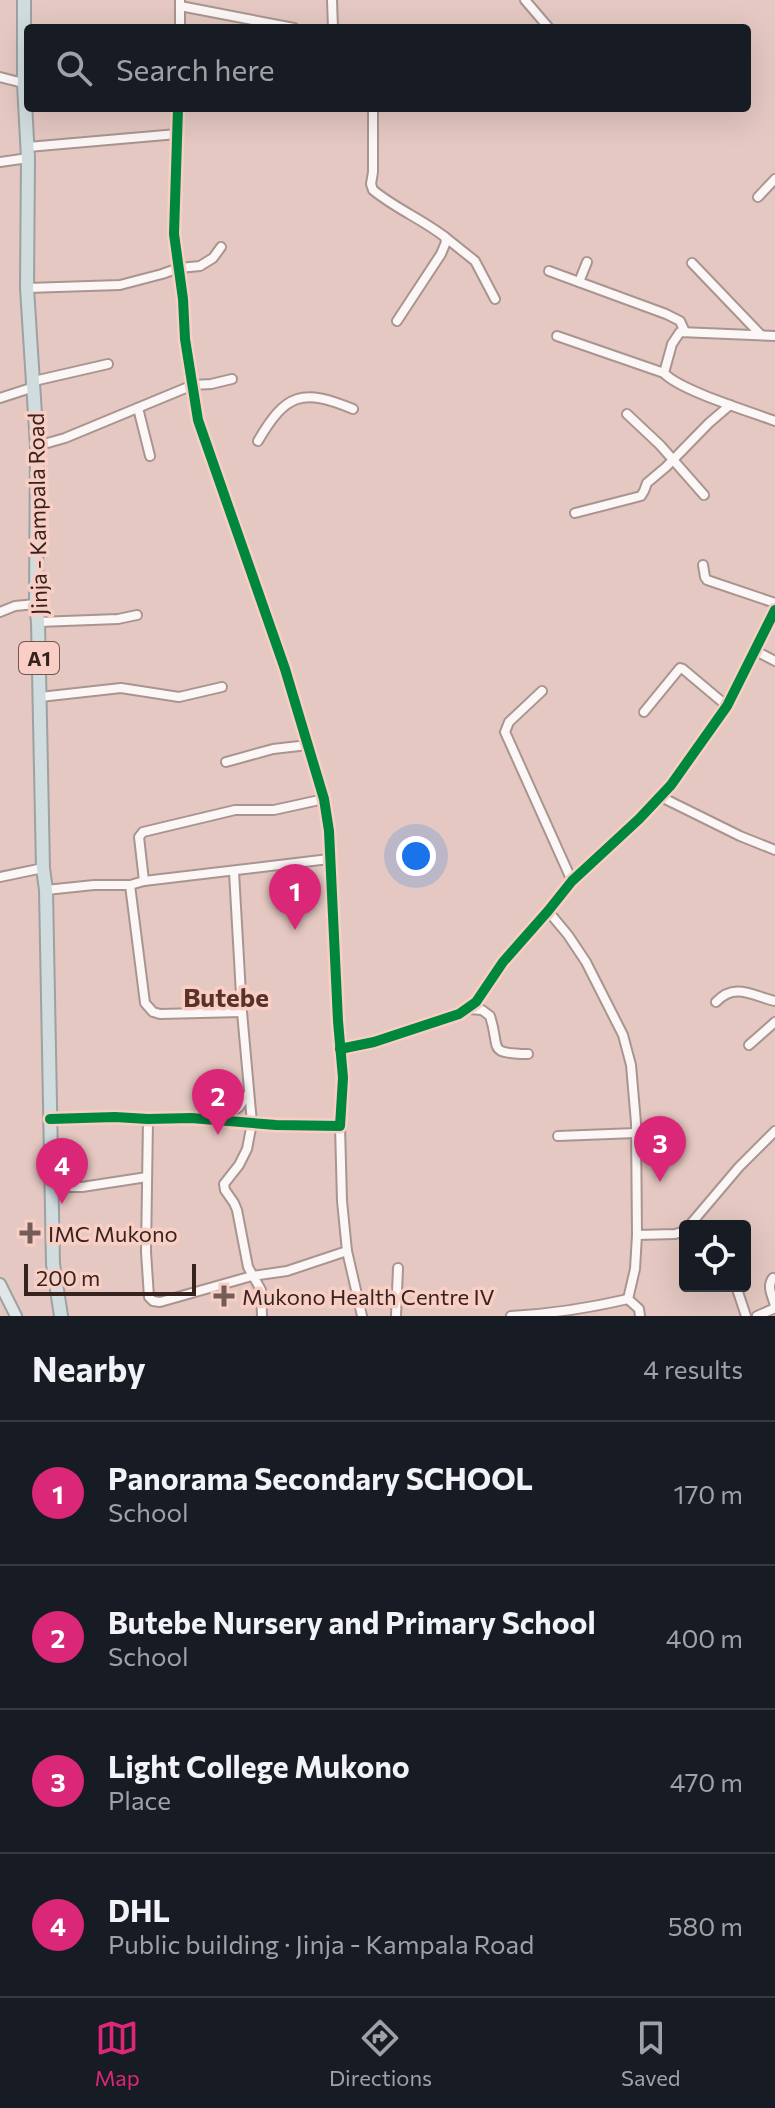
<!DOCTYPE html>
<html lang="en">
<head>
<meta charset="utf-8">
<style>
  :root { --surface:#171b24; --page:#242831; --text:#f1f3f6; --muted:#9ea1a6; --line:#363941; --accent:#db2777 }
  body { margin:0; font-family:Commissioner,sans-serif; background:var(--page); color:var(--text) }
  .controls { position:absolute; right:24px; bottom:24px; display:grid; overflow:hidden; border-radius:8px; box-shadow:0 8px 32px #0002 }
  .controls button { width:72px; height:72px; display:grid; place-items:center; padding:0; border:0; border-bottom:2px solid var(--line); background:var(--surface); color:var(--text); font:40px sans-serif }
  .scale { position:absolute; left:24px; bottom:20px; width:172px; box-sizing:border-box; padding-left:8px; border:4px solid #36231e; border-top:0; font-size:22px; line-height:28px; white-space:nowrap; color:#36231e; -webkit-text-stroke:6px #f9cec4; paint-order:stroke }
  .you { position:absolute; left:416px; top:856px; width:28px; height:28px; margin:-20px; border:6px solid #fff; border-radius:50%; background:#1a73e8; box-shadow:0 0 0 12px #1a73e833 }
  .badge { display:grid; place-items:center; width:52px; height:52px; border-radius:50%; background:var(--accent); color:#fff; font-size:26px; font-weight:700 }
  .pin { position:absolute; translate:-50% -66px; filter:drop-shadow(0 2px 4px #0008) }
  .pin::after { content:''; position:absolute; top:42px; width:28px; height:24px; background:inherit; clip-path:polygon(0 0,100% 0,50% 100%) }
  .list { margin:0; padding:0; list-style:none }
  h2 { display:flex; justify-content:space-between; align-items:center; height:104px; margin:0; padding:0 32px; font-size:34px }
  h2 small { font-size:26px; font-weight:400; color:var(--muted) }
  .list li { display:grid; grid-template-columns:52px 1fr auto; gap:24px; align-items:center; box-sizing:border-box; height:144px; padding:0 32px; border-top:2px solid var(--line) }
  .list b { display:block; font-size:30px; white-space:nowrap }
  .list p { margin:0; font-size:26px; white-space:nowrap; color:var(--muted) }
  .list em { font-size:26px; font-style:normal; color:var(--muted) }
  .icon { flex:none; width:44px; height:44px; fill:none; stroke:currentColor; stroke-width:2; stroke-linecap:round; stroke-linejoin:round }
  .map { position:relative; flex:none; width:775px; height:1316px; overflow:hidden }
  .search { position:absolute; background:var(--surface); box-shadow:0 8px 32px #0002; left:24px; right:24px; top:24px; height:88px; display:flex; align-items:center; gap:20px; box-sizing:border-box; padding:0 28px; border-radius:8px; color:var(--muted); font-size:30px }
  .sheet { height:680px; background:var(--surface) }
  nav { display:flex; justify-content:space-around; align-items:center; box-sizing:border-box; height:112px; border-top:2px solid var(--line); background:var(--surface); font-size:22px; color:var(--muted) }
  nav a { display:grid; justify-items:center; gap:4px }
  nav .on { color:var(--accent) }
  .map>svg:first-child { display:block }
</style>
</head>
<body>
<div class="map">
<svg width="775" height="1316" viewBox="0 0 775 1316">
  <rect width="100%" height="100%" fill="#e4c8c1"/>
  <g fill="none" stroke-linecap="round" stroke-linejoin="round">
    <!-- minor casing -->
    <g stroke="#aa9490" stroke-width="12">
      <g id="minor">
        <path d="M332,0L333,28"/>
        <path d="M525,0L549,28"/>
        <path d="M180,6L294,28"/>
        <path d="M180,28V0"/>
        <path d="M0,77L27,84"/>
        <path d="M373,108V172L371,184L373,190C396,209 422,219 445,237L446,242L441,254L397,321"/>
        <path d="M28,147L177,134"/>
        <path d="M0,162L28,158"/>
        <path d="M758,197L775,179"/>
        <path d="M445,237L475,261L495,299"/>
        <path d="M692,263L761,335"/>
        <path d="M549,271L666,314L680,321L685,332"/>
        <path d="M579,282L587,262"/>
        <path d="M27,288L120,285L162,274L179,268L200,266L213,258L221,247"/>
        <path d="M557,336L664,373"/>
        <path d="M775,336L680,332L672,344L664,373C679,390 751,412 775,421"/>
        <path d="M34,381L108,364"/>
        <path d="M0,398L34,387"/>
        <path d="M138,408L150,456"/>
        <path d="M627,414L660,445L704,495"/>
        <path d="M258,441C286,393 302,388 353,409"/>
        <path d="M37,446L65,438L193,385L211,384L232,379"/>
        <path d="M575,513L641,496L644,491L647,483L666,467L709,423L730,405"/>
        <path d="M703,565L705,577L707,580L775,603"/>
        <path d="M0,612L15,606L36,604"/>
        <path d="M38,622L118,619L137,615"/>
        <path d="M754,650L775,661"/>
        <path d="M542,691L509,722L505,732L572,881"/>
        <path d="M40,697L121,688L179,697L222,687"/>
        <path d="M644,712L680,668L683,669L727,706"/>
        <path d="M226,762L273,749L308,745"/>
        <path d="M661,797L740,836L775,850"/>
        <path d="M234,872L242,1012L252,1123L247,1149L239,1165L224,1184L225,1190L234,1203L237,1210L248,1267L261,1290L262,1316"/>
        <path d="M0,877L43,868"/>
        <path d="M144,881L139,837L143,832L235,810H274L324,799"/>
        <path d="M130,885L145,1003L153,1012L160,1014L242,1012"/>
        <path d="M46,890L94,885H130L144,881L329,859"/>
        <path d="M548,911L568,935L586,962L623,1035L631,1065L636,1123L637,1235L635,1269L628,1299L639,1309L640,1316"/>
        <path d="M716,1002C735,982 753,996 775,1001"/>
        <path d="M469,1009L482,1010L490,1016C501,1050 486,1053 528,1054"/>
        <path d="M749,1045L775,1022"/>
        <path d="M340,1049L374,1042L459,1014L476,1002L503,962L548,911L572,881L639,819L671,785L727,706L775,610"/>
        <path d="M50,1119L115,1117L148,1119L191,1118L276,1125L340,1126L343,1078L338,1021L329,831L324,799L285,669L198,420L185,339L183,299L174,234L178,108"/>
        <path d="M148,1119L146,1252L149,1297L153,1301L160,1302L252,1276L287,1271L347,1251L342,1201L340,1126"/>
        <path d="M223,1119L239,1107L249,1093"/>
        <path d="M558,1136L636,1133"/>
        <path d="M51,1187H82L147,1177"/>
        <path d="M689,1226L739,1167L775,1131"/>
        <path d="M637,1235L675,1234L685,1231"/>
        <path d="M347,1251L362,1316"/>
        <path d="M736,1286L746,1316"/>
        <path d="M396,1316L398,1268"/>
        <path d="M511,1316C551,1314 589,1308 628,1299"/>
        <path d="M757,1316L773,1309L775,1306C773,1296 766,1287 773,1278"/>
      </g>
    </g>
    <!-- major casing -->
    <g stroke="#9da1a1" stroke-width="14">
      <path id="major" d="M0,1284L16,1316"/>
    </g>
    <!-- highway casing -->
    <g stroke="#9da1a1" stroke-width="16">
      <path id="highway" d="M24,0V84L28,158L27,288L37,446L36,604L38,622L43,868L46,890L53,1264L61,1316"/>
    </g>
    <!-- minor -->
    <use href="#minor" stroke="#fbf7f6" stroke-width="8"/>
    <!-- major -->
    <use href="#major" stroke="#e1e7e8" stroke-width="10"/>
    <!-- highway -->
    <use href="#highway" stroke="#d0dcde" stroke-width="12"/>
    <!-- cycleway casing -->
    <g stroke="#f9cec4" stroke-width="15">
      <g id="cycleway">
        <path d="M340,1049L374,1042L459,1014L476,1002L503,962L548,911L572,881L639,819L671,785L727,706L775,610"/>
        <path d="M50,1119L115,1117L148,1119L191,1118L276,1125L340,1126L343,1078L338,1021L329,831L324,799L285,669L198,420L185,339L183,299L174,234L178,108"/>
      </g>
    </g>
    <!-- cycleway -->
    <use href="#cycleway" stroke="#00873e" stroke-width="10"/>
  </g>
  <!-- markers -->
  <g fill="#735d57" stroke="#f9cec4" stroke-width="3">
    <path d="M26 1221h8v8h8v8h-8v8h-8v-8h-8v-8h8z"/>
    <path d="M220 1284h8v8h8v8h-8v8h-8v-8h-8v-8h8z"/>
  </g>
  <g text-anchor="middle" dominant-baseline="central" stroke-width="7" stroke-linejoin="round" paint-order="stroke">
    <!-- shield labels -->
    <rect fill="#f9cec4" stroke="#705650" stroke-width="2" x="19" y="642" width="40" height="32" rx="6"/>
    <g font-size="20" font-weight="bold" fill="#36231e">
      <text x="39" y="658">A1</text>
    </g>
    <!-- street labels -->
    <g font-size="22" fill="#36231e" stroke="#f9cec4">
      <text transform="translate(37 514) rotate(-91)">Jinja - Kampala Road</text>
    </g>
    <!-- poi labels -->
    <g font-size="22" fill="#36231e" stroke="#f9cec4" text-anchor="start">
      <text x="48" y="1233">IMC Mukono</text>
      <text x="242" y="1296">Mukono Health Centre IV</text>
    </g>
    <!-- quarter labels -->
    <g font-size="26" font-weight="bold" fill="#5a3127" stroke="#f9cec4">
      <text x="226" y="996">Butebe</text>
    </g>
  </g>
</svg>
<div class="controls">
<button><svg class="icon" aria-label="locate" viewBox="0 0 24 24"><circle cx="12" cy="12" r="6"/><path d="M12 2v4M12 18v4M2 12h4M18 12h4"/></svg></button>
</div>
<div class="scale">200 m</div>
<div class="you"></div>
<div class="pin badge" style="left:295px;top:930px">1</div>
<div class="pin badge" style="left:218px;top:1135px">2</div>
<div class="pin badge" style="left:660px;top:1182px">3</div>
<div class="pin badge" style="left:62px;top:1204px">4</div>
<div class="search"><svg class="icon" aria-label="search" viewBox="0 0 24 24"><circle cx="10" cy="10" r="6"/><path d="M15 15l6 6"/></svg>Search here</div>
</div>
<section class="sheet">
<h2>Nearby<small>4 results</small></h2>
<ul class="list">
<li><span class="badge">1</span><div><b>Panorama Secondary SCHOOL</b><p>School</p></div><em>170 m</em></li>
<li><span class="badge">2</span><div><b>Butebe Nursery and Primary School</b><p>School</p></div><em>400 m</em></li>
<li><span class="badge">3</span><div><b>Light College Mukono</b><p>Place</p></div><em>470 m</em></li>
<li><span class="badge">4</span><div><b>DHL</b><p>Public building · Jinja - Kampala Road</p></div><em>580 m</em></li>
</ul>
</section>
<nav>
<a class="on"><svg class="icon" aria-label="map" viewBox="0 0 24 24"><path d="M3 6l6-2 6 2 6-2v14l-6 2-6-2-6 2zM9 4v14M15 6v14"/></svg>Map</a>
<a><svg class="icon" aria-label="directions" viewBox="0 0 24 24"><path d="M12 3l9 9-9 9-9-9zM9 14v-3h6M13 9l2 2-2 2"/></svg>Directions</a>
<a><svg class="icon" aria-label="saved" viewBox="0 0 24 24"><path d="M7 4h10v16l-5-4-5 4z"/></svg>Saved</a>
</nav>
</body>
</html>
